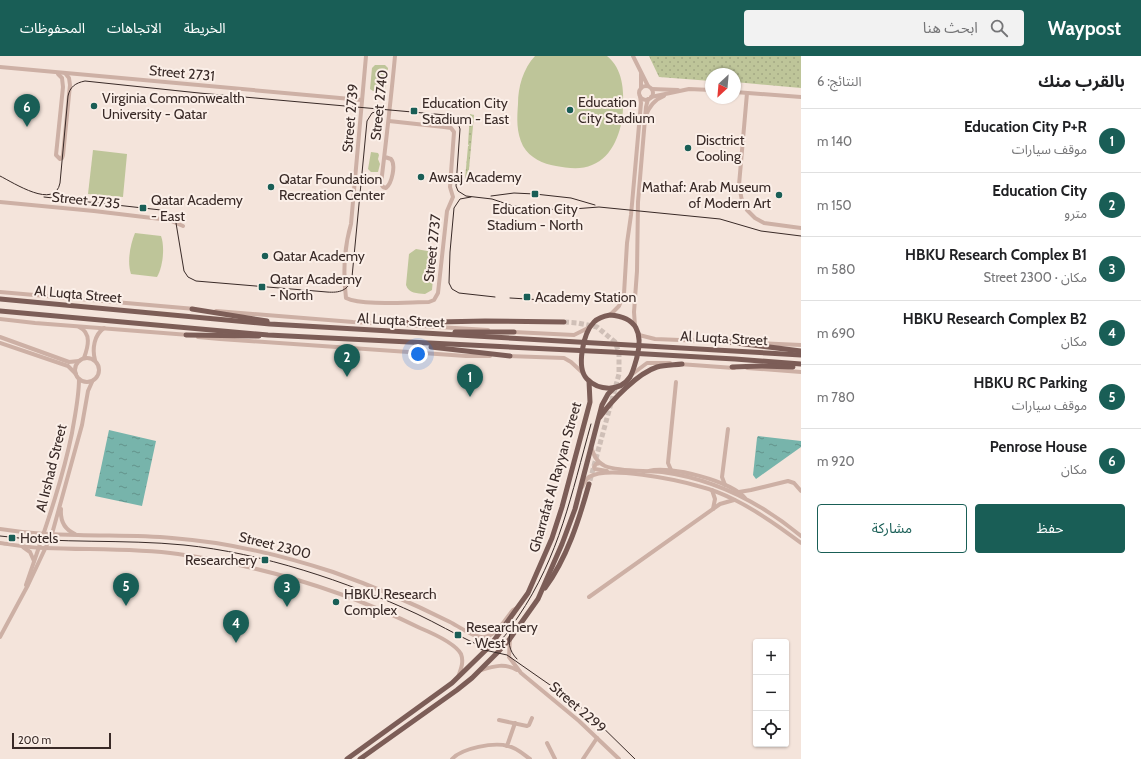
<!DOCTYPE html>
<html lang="ar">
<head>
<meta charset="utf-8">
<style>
  :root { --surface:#fff; --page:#f2f2f2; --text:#202124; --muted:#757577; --line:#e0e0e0; --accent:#195e56 }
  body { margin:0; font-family:Cabin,"Noto Sans Arabic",sans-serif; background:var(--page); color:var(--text); direction:rtl }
  .controls { position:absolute; right:12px; bottom:12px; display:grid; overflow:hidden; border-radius:4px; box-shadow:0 1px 3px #0004 }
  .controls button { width:36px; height:36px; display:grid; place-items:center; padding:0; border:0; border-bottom:1px solid var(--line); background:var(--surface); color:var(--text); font:20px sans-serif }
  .compass { position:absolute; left:705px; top:12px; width:36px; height:36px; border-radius:50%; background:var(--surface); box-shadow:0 1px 3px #0004; rotate:206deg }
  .scale { position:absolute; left:12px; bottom:10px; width:99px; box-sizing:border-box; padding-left:4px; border:2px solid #392a27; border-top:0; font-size:11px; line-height:14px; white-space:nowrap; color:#392a27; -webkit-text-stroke:3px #fbefe8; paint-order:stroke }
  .you { position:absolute; left:418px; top:298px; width:14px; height:14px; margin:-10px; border:3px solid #fff; border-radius:50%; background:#1a73e8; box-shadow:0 0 0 6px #1a73e833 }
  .badge { display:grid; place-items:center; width:26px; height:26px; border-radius:50%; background:var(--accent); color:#fff; font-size:13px; font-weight:700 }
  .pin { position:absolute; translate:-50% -33px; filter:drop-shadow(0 1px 2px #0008) }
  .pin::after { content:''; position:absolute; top:21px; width:14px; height:12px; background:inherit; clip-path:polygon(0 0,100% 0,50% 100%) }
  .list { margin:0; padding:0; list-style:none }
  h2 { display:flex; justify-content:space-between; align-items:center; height:52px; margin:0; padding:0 16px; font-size:17px }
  h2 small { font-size:13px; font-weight:400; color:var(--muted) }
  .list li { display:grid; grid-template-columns:26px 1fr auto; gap:12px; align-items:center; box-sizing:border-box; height:64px; padding:0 16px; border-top:1px solid var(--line) }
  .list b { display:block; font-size:15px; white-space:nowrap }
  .list p { margin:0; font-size:13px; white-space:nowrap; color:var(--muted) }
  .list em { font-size:13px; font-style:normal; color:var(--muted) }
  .actions { display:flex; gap:8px; padding:12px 16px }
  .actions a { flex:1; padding:9px 0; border:1px solid var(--accent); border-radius:4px; text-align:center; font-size:14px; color:var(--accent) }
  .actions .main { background:var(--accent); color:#fff }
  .icon { flex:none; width:22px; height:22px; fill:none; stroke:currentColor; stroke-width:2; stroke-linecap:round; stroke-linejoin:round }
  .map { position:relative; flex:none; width:801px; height:703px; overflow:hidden; direction:ltr }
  header { display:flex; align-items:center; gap:24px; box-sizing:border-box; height:56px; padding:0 20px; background:var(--accent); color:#fff }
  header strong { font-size:19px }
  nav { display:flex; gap:22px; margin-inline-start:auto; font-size:14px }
  .search { width:280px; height:36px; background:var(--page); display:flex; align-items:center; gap:10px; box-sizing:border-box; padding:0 14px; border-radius:4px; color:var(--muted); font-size:15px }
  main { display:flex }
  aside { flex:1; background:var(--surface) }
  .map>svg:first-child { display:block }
</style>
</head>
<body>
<header>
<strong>Waypost</strong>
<div class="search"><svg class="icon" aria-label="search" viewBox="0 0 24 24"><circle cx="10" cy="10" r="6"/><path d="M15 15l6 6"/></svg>ابحث هنا</div>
<nav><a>الخريطة</a><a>الاتجاهات</a><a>المحفوظات</a></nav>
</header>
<main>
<aside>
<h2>بالقرب منك<small>النتائج: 6</small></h2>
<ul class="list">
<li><span class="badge">1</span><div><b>Education City P+R</b><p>موقف سيارات</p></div><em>140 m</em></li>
<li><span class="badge">2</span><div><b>Education City</b><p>مترو</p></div><em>150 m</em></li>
<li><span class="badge">3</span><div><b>HBKU Research Complex B1</b><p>مكان · Street 2300</p></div><em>580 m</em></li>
<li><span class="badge">4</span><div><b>HBKU Research Complex B2</b><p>مكان</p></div><em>690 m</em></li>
<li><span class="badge">5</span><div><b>HBKU RC Parking</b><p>موقف سيارات</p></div><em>780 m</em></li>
<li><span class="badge">6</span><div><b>Penrose House</b><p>مكان</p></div><em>920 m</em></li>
</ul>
<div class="actions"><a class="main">حفظ</a><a>مشاركة</a></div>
</aside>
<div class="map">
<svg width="801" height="703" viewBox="0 0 801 703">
  <defs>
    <pattern id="grass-dots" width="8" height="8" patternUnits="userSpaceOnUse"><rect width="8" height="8" fill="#bec599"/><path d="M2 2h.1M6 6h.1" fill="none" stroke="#a4a984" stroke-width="1.8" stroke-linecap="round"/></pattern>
    <pattern id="water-ripples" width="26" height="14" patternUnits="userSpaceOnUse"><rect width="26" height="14" fill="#77b4ab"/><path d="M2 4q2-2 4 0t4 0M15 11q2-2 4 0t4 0" fill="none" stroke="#63938b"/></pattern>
  </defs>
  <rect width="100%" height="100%" fill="#f4e4db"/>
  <!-- grass -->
  <g fill="url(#grass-dots)">
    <path d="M649,0H801V32L735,26V18H711V25L659,21Z"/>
    <path d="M470,58L474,59L468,124L465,123L468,90H469L468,88Z"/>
  </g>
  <!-- pitch -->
  <g fill="#bec599">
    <path d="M535,0H607C623,13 624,34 623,53C622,75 613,101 592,109C581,114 567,112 556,110C543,108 530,102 523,90C516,76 517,62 518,48C518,31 523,13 535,0Z"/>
    <path d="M375,9H385L388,12L385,33L382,36L373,35L370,33L372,12Z"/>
    <path d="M375,67H381L379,85L373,83Z"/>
    <path d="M93,94L127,98L123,141L88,138Z"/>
    <path d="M371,96L378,97L379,99L378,103L380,108L378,116H371L368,113Z"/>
    <path d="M135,177L161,180C165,191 163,211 157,221L131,218C127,206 130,189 135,177Z"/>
    <path d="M416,193L433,196L435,200L432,234L425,238C417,237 409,238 406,229L409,198Z"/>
  </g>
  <!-- water -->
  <g fill="url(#water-ripples)">
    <path d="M109,374L156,385L142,450L95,440Z"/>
    <path d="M758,380L801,385V391L756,423L753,419L757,382Z"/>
  </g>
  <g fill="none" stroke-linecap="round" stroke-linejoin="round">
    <!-- major-tunnel -->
    <path stroke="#cfbfb7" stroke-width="5" stroke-dasharray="5 2.5" stroke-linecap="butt" d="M564,266L578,267L597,271L615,286L619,297V318L589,428"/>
    <!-- minor -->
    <g stroke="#cdb0a5" stroke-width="4">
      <path d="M366,0L351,168C344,192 343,217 346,242C362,250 409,246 429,246L434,244L438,237L447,155L453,141L450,131L454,76L451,72L444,71L389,65"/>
      <path d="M633,0L648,30"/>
      <path d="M0,11L362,44"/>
      <path d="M58,18L62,22L63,31L56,99L60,103L62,102L63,99L70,29L69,22L65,17"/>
      <circle cx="646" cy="37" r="7"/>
      <path d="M641,32V18"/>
      <path d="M652,33L678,34"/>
      <path d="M735,36L801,41"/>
      <path d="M747,37L739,129L742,145L747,154L755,162L764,167L801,172"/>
      <path d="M651,41L689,33L711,34"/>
      <path d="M646,59C650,50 654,44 664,40"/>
      <path d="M385,101L391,103C396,109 392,127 386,132L383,131L381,128C386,86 391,43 395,0"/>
      <path d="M0,146L94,155L169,164L183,170"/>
      <path d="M170,164L178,163L182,159"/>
      <path d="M0,236L195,253"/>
      <path d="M216,255L353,266L392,268"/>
      <path d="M610,259L619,250L624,238L627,187L631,159L641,47L640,40"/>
      <path d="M0,263L35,267L189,279"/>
      <path d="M405,269L488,274"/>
      <path d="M635,270L634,256L637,215L638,146L646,51L648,43"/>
      <path d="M79,271C92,277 88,291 84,302"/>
      <path d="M513,276L574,279L590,271"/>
      <path d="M639,279L655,283L730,286"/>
      <path d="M0,281L69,306L79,305"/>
      <path d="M198,281L220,283L466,300H490"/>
      <path d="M0,287L68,310L76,318"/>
      <path d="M755,287L801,289"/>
      <path d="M507,300L564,302L571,306L584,318"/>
      <circle cx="87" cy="314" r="12"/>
      <path d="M95,304C92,293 94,279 104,272"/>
      <path d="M679,308L734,312"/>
      <path d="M747,312L801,316"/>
      <path d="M631,319L647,307H670"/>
      <path d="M591,391C594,399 596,406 605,410C620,416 645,414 662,416C714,423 761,447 801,480"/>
      <path d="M600,407L596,408L594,411L595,413L607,415"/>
      <path d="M671,414L668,407L676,326"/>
      <path d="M649,415C669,409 731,425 745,442"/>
      <path d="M725,429L722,421L728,373"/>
      <path d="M582,431C584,427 586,423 589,421C607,409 677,424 698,430C710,433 723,438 735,444C759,456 780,471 801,487"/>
      <path d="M712,434L715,443L713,453"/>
      <path d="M739,436L751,434L788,425L794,427L801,435"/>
      <path d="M61,453C60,465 64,473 75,478"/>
      <path d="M0,473C26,477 52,479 78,479C109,480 140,479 172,482C227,486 281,499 333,516C373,530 412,547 450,566C458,570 476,583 485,581C498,578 505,563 513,554L517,552"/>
      <path d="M0,487C15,489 30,492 45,492C89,494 134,492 178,498C262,510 345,535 420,572C432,577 455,587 461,598C464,606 461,613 458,621"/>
      <path d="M23,491L30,496L34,505"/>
      <path d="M26,529C43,479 61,430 72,377C75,359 79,341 79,323"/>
      <path d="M589,541L720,448L734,444"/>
      <path d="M0,581L28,529L52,478L82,369L88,335L92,326"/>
      <path d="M510,582L509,601L521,617L579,665L619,703"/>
      <path d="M481,614C494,610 505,607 517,614"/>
      <path d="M499,664L527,670L529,669L532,662"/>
      <path d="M547,687L555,703"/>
      <path d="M507,690L515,667"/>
      <path d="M452,703C462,692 494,686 508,690C517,692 523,698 530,703"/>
      <path d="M583,703L597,682"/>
    </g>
    <!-- major -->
    <g stroke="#7c5d57" stroke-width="5">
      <path d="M0,243L270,268L801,299"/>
      <path d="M192,253L267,265"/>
      <path d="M0,255L268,279L611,296L735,303L801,308"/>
      <path d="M610,259C637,261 643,277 637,301C635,308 633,316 630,321C620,336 599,335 587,323C576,312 583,277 594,266C598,262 604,260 610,259Z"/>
      <path d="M391,267L485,265L564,266"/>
      <path d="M455,276H514"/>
      <path d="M186,279L259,280"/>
      <path d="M729,286L801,295"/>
      <path d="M431,291L510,300"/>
      <path d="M732,311L761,310L793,311"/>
      <path d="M600,361C612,344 638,317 657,311C665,309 674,309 682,308"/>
      <path d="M545,532C567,502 579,464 589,428"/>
      <path d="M347,703L452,627L490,590L528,537L552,482L562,451L590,346L589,325"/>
      <path d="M360,703L457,634L472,622L498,596L509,584L538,543L562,488L575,453L602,349L608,338L614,332"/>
    </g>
    <!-- tram -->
    <g stroke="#392a27" stroke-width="1">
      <path d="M0,120C14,127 55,154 60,127L68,40C70,31 75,27 85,25L199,37L446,59C454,61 458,66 460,73L456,130L458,135L466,140L492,143L513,150L560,154L599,151L720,163L761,175L801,180"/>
      <path d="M491,140L514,137L535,138L571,142L595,149"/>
      <path d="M44,141L161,154C169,156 173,159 176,167L184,215L188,221L196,225L327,236C339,237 349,235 352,221L367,65L372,57L381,54"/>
      <path d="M471,141L460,143L454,152L450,196L449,227L452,233L459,237L495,241"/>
      <path d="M510,242L544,244"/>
      <path d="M0,480C61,488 123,483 184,489C262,497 346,525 417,558C436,567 455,578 474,587C498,597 506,578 518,561C560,499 571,439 591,368"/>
      <path d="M511,574C507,585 509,595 517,603"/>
      <path d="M480,593L507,599L573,645L589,658L635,703"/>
    </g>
  </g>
  <!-- markers -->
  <g fill="#195e56" stroke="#fbefe8" stroke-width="1.5">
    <circle cx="94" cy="50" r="4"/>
    <circle cx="570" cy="54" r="4"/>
    <rect x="410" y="51" width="8" height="8" rx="2"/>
    <circle cx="688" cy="92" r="4"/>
    <circle cx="421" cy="121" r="4"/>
    <circle cx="271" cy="131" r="4"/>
    <rect x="531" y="134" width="8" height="8" rx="2"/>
    <circle cx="779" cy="139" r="4"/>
    <rect x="139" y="148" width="8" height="8" rx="2"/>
    <circle cx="265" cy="200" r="4"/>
    <rect x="258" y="227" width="8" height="8" rx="2"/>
    <rect x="523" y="237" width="8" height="8" rx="2"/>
    <rect x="8" y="478" width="8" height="8" rx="2"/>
    <rect x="261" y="500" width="8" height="8" rx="2"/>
    <circle cx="336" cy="546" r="4"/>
    <rect x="454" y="575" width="8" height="8" rx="2"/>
  </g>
  <g text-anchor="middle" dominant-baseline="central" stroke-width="4" stroke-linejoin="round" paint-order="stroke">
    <!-- street labels -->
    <g font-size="14" fill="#392a27" stroke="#fbefe8">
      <text transform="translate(182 17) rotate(5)">Street 2731</text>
      <text transform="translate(379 49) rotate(-84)">Street 2740</text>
      <text transform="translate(350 62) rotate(-85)">Street 2739</text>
      <text transform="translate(86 144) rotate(6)">Street 2735</text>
      <text transform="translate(432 192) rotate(-84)">Street 2737</text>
      <text transform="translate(78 238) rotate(5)">Al Luqta Street</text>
      <text transform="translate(401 264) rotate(3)">Al Luqta Street</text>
      <text transform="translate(724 282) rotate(3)">Al Luqta Street</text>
      <text transform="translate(51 412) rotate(-76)">Al Irshad Street</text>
      <text transform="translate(555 421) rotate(-74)">Gharrafat Al Rayyan Street</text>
      <text transform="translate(275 489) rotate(14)">Street 2300</text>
      <text transform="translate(578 651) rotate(41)">Street 2299</text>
    </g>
    <!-- poi labels -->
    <g font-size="14" fill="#392a27" stroke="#fbefe8" text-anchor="start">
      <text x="102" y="42">Virginia Commonwealth<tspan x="102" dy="16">University - Qatar</tspan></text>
      <text x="578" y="46">Education<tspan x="578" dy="16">City Stadium</tspan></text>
      <text x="422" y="47">Education City<tspan x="422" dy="16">Stadium - East</tspan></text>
      <text x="696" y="84">Disctrict<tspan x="696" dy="16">Cooling</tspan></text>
      <text x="429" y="121">Awsaj Academy</text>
      <text x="279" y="123">Qatar Foundation<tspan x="279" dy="16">Recreation Center</tspan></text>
      <text x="771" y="131" text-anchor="end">Mathaf: Arab Museum<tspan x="771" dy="16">of Modern Art</tspan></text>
      <text x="151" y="144">Qatar Academy<tspan x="151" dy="16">- East</tspan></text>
      <text x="535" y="153" text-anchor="middle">Education City<tspan x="535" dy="16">Stadium - North</tspan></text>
      <text x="273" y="200">Qatar Academy</text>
      <text x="270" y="223">Qatar Academy<tspan x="270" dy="16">- North</tspan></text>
      <text x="535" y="241">Academy Station</text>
      <text x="20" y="482">Hotels</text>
      <text x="257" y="504" text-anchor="end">Researchery</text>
      <text x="344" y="538">HBKU Research<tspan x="344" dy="16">Complex</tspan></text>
      <text x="466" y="571">Researchery<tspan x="466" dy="16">- West</tspan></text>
    </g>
  </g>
</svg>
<div class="controls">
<button>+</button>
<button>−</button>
<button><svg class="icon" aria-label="locate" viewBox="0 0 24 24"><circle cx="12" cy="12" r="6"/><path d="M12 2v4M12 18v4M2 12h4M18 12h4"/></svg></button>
</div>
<svg class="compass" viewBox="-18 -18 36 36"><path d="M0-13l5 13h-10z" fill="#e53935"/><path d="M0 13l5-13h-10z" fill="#757577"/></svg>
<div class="scale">200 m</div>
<div class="you"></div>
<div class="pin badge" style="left:470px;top:341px">1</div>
<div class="pin badge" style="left:347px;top:321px">2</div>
<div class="pin badge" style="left:287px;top:551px">3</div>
<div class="pin badge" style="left:236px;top:587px">4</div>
<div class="pin badge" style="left:126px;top:550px">5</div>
<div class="pin badge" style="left:27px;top:71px">6</div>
</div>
</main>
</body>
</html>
